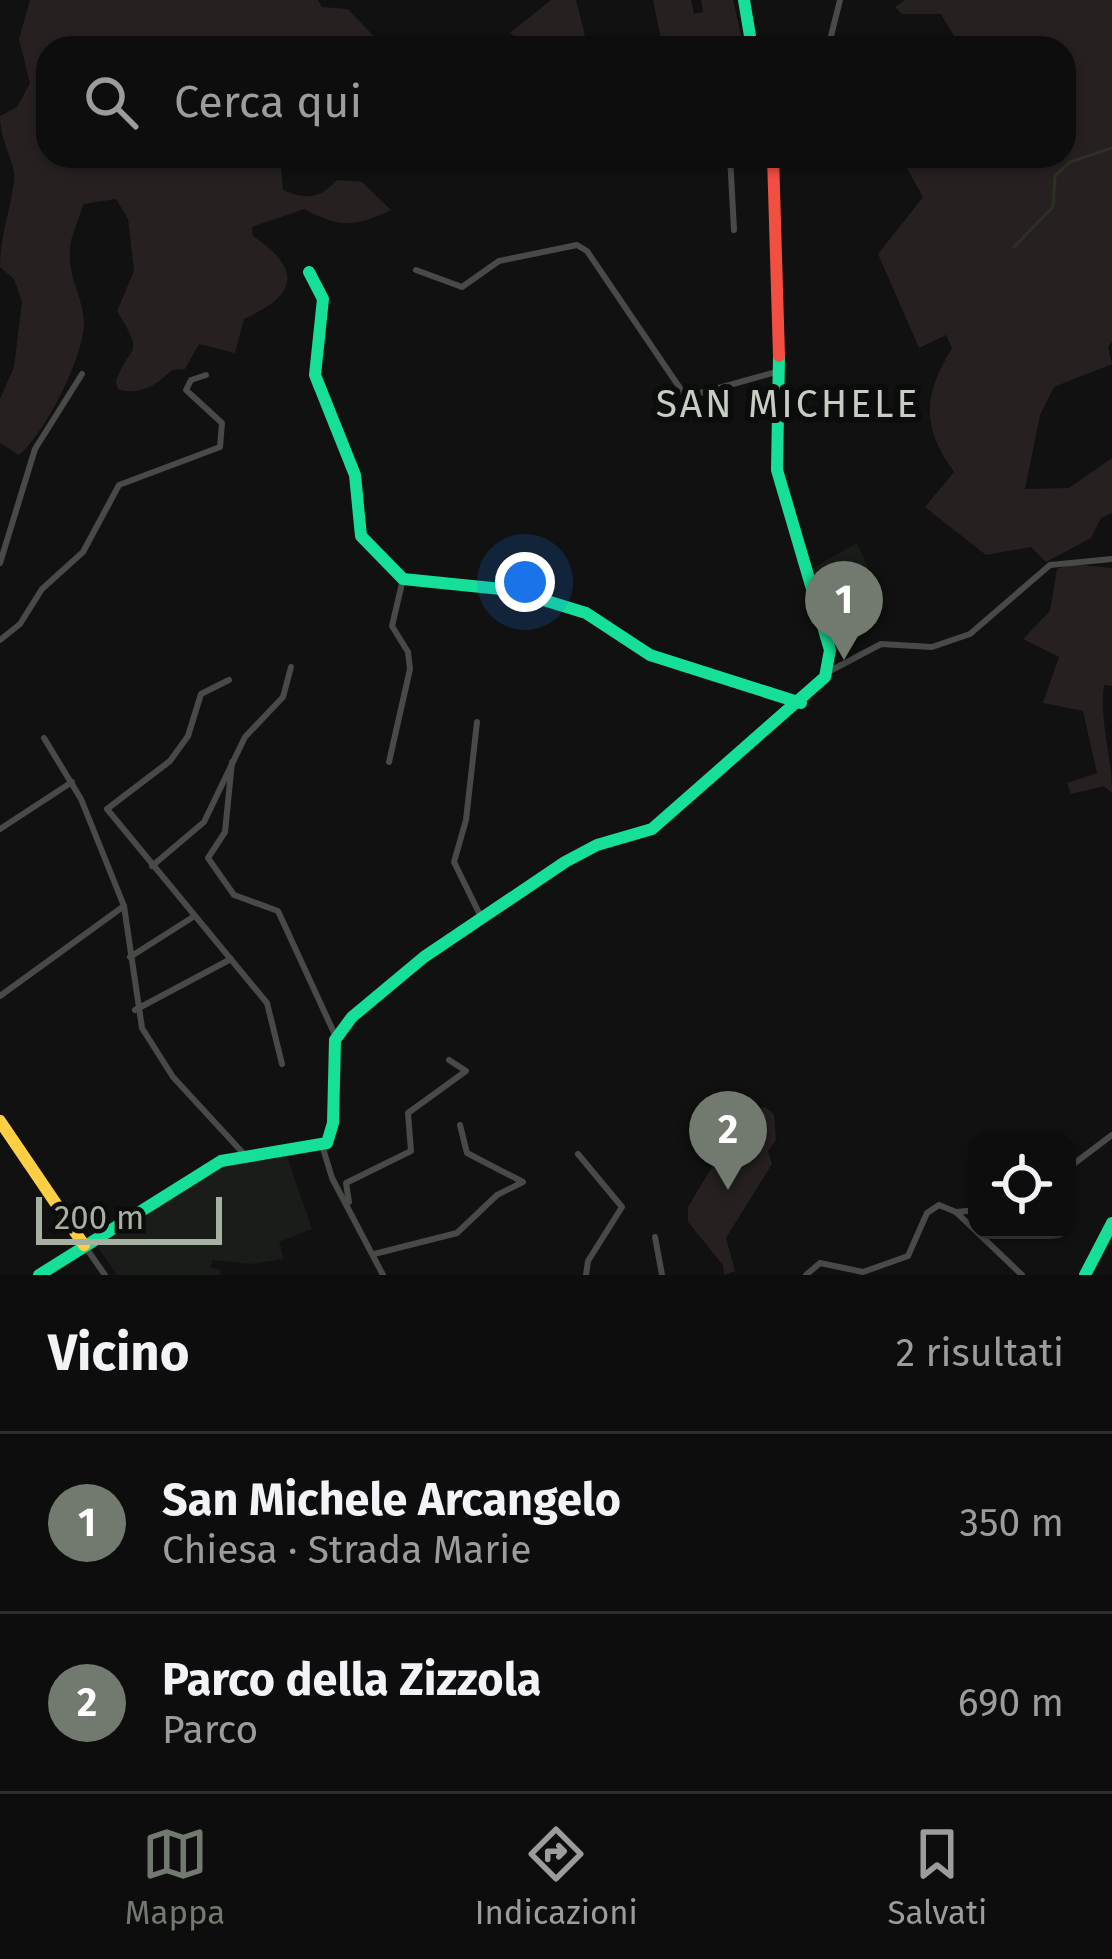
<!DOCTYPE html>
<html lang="it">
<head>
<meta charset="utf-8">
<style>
  :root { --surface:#0c0d0c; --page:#1a1b1a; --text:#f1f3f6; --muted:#9a9c9d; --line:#2c2d2d; --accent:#72796f }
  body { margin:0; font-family:"Fira Sans",sans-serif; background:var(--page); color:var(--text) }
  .controls { position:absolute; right:36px; bottom:36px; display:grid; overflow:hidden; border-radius:24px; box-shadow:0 3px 9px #0004 }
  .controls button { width:108px; height:108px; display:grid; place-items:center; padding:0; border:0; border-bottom:3px solid var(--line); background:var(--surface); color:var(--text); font:60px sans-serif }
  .scale { position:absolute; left:36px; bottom:30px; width:186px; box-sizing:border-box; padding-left:12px; border:6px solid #a7b1a2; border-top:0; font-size:33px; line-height:42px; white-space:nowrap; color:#a7b1a2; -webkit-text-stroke:9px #0b0c0b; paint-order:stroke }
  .you { position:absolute; left:525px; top:582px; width:42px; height:42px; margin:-30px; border:9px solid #fff; border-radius:50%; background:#1a73e8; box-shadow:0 0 0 18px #1a73e833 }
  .badge { display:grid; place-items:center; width:78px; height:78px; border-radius:50%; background:var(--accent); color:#fff; font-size:39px; font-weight:700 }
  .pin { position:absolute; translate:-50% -99px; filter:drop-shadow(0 3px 6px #0008) }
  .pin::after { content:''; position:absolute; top:63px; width:42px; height:36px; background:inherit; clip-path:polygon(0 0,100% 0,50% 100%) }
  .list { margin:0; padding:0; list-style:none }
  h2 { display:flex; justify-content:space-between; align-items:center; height:156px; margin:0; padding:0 48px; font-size:51px }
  h2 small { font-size:39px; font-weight:400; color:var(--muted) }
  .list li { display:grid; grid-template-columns:78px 1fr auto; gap:36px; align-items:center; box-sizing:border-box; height:180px; padding:0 48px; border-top:3px solid var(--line) }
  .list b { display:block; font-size:45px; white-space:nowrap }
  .list p { margin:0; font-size:39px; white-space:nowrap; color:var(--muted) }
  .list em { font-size:39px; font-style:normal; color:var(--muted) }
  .icon { flex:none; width:66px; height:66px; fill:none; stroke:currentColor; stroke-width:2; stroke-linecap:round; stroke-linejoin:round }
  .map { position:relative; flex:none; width:1112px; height:1275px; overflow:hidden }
  .search { position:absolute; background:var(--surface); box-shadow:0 3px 9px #0004; left:36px; right:36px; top:36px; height:132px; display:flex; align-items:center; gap:30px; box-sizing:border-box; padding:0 42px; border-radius:36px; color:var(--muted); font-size:45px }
  .sheet { height:516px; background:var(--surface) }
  nav { display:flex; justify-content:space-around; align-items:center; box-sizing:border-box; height:168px; border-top:3px solid var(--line); background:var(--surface); font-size:33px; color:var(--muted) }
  nav a { display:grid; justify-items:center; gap:6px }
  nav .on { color:var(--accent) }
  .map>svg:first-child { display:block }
</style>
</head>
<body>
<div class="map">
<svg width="1112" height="1275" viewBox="0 0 1112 1275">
  <rect width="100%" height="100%" fill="#101110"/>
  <!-- built -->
  <g fill="#1a1c1a">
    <path d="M857,543L868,568L818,595L811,569Z"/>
    <path d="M286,1153L312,1229L279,1242L284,1259L251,1264L212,1260L211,1268L220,1269V1275H117L95,1243L224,1163L234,1166L239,1161L244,1165L249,1159Z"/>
  </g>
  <!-- green -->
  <g fill="#262120">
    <path d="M30,0H318L322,7L348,9L385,48H48V156H280L283,190C307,200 319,199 337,180L362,182L391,210C356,227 339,228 304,209L252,227L253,236C305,271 295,296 244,319L235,353L199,344L185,369L172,370C156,385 141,396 118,389L116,381C130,342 146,358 117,311L134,271L128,219L116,199L83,204C80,219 71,234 70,248C67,276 82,294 84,321C85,355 45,434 19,455L0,443V399L14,367L22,302L14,279L0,267C0,236 10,212 14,181C16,162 0,143 0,116L17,107L30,83L19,39Z"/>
    <path d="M551,0H576L588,48H516L521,41L510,33Z"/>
    <path d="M653,0H691L694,14L703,12L701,0H733L744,48H663Z"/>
    <path d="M905,0H1112V342L1108,347L1112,364L1054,387L1040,415L1025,489L1069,488L1112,458V513L1101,518L1091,538L1046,562L1031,547L986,555L925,507L954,472C921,426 923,396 952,348L946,335L919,348L878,254L923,197L900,156H1064V48H961L941,14H902L895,7Z"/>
    <path d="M1072,564L1112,568V686L1104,685C1099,721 1112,755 1112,793L1104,786L1071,794L1067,783L1097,773L1083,711L1043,703L1059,657L1023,639L1050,611L1057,569Z"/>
    <path d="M765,1107L774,1114L776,1140L768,1151L772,1164L726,1238L735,1271L724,1275L723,1265L688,1222V1207L745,1112Z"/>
  </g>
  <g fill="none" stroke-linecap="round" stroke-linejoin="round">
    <!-- stream -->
    <path stroke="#2c3125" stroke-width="3" d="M1014,247L1053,207L1055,176L1070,162L1112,148"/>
    <!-- street -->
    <g stroke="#474a46" stroke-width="6">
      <path d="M828,48L840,0"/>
      <path d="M730,156L734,230"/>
      <path d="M678,162L701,156"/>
      <path d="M416,270L462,287L499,261L577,245L587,251L686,397L780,371"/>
      <path d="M0,563L35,449L82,374"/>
      <path d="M0,640L20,624L42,589L83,552L119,485L220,447L222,423L186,390L191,380L206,375"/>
      <path d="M828,672L881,644L932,647L970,634L1050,565L1112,559"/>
      <path d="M229,680L201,694L188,736L170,761L107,809L267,1003L282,1064"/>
      <path d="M477,722L466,820L454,862L482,919"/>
      <path d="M44,738L81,799L124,906L142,1028L173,1077L243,1153"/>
      <path d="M232,762L225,832L208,858L234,895L278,911L336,1037"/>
      <path d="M389,762L410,669L408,652L392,626L403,579"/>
      <path d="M0,829L72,782"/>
      <path d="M152,866L204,822L245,737L283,697L291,667"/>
      <path d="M130,957L193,917"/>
      <path d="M0,996L124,906"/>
      <path d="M135,1010L231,959"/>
      <path d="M322,1145L332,1178L383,1275"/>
      <path d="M578,1154L622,1207L588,1261L586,1275"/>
      <path d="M1067,1169L1112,1135"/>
      <path d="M349,1202L346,1183L411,1151L408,1113L466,1071L449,1060"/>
      <path d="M956,1212L977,1210"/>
      <path d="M655,1237L662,1275"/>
      <path d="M84,1245L105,1275"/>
      <path d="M374,1254L457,1233L497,1195L523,1182L467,1153L460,1125"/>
      <path d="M806,1275L820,1263L863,1272L908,1256L927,1213L939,1205L956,1212L1022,1275"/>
    </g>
    <!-- fast -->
    <g stroke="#16e098" stroke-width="12">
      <path d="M744,0L752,48"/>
      <path d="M309,272L323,299L315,375L355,475L361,536L403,579L511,590L586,613L650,655L801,703"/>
      <path d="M39,1275L221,1161L327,1143L333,1123L335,1040L352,1017L424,957L565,862L597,845L652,829L825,677L830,650L777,470L779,356"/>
      <path d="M1085,1275L1112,1223"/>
    </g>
    <!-- slow -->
    <path stroke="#ffcf43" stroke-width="12" d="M0,1121L84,1245"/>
    <!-- jam -->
    <path stroke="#f24e42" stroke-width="12" d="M773,156L779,356"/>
  </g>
  <g text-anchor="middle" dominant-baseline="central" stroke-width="12" stroke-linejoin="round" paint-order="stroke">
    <!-- neighbourhood labels -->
    <g font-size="39" letter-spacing="3" fill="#c6cdc3" stroke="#0b0c0b">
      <text x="788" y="404">SAN MICHELE</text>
    </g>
  </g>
</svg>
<div class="controls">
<button><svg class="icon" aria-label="locate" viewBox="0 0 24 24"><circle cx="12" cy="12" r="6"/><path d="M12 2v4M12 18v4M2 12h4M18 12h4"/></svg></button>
</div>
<div class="scale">200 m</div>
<div class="you"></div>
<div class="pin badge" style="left:844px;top:660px">1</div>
<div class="pin badge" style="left:728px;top:1190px">2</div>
<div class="search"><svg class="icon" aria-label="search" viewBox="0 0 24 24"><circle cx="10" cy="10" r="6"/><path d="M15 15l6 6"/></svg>Cerca qui</div>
</div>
<section class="sheet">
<h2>Vicino<small>2 risultati</small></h2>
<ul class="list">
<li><span class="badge">1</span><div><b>San Michele Arcangelo</b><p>Chiesa · Strada Marie</p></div><em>350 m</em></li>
<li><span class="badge">2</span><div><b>Parco della Zizzola</b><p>Parco</p></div><em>690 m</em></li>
</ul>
</section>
<nav>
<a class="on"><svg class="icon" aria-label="map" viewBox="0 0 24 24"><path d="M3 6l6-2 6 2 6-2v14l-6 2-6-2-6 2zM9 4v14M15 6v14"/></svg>Mappa</a>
<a><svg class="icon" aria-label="directions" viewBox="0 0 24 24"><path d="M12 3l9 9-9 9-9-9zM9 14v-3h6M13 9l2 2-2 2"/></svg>Indicazioni</a>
<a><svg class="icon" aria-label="saved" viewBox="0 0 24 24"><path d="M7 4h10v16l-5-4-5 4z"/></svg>Salvati</a>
</nav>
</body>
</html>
